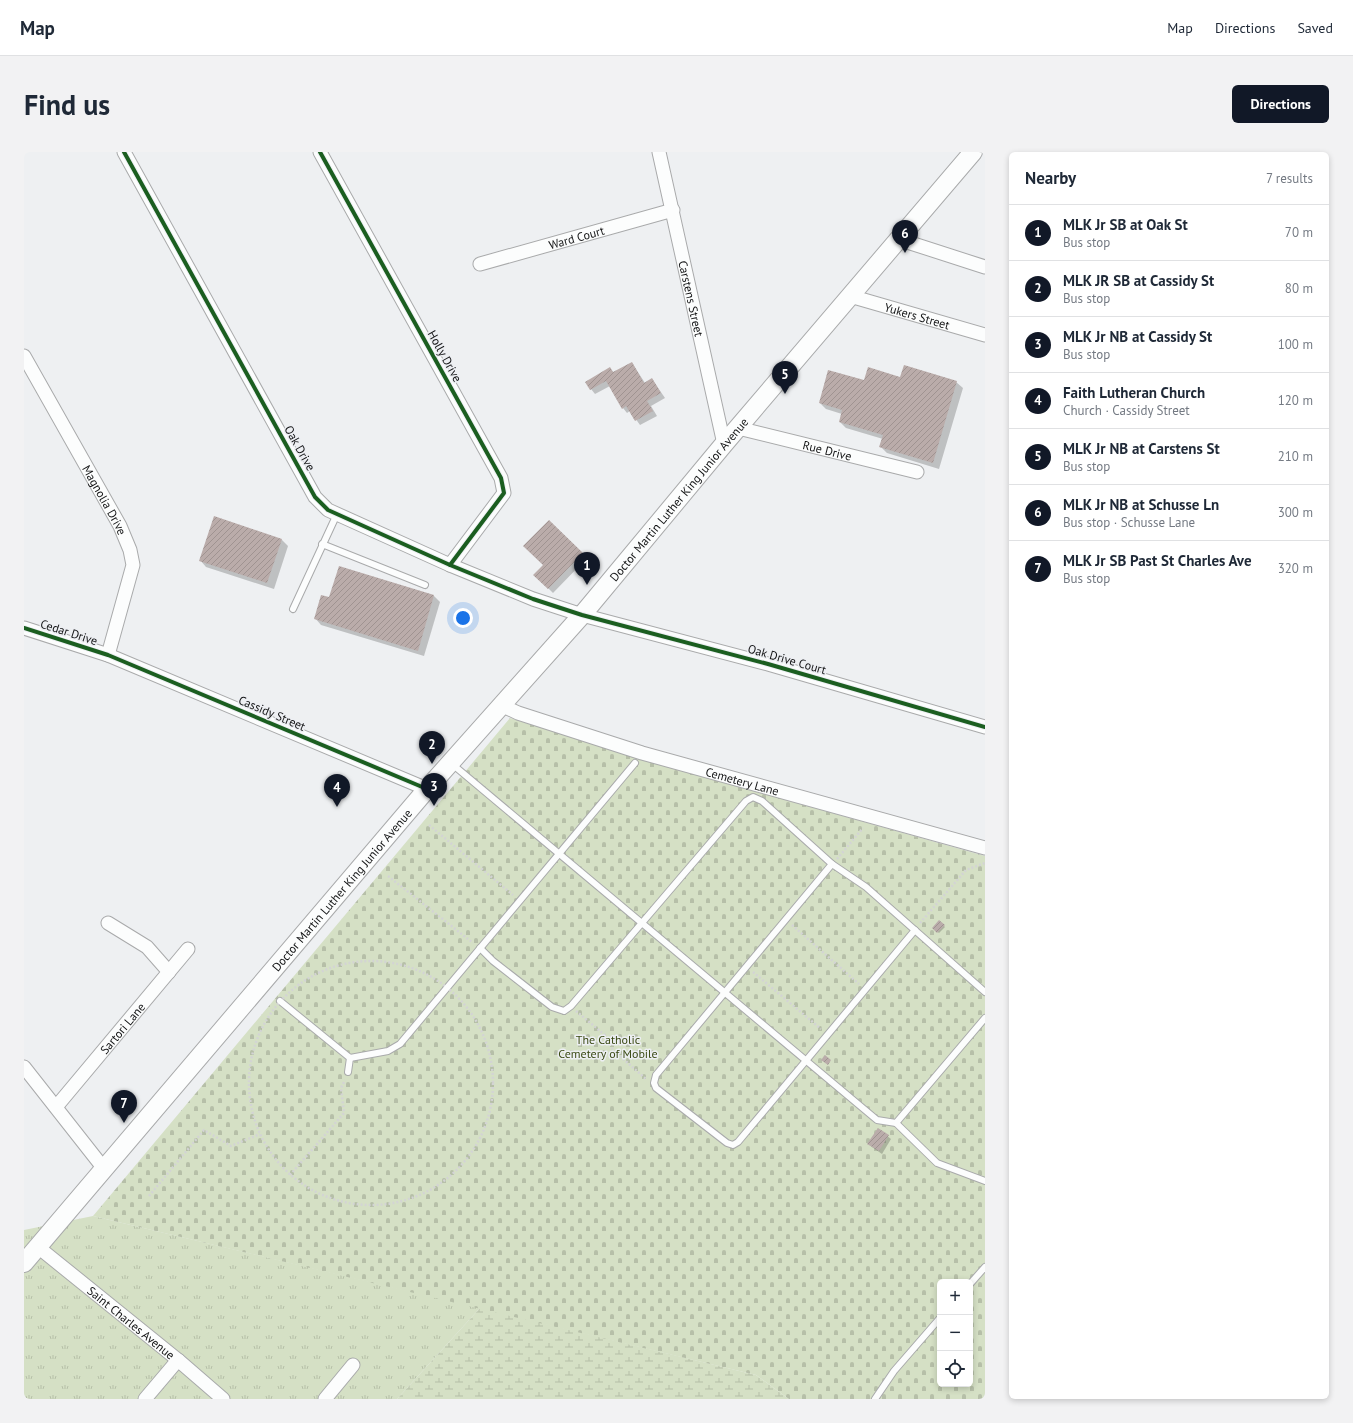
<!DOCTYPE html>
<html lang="en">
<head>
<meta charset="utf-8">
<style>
  :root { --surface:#fff; --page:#f2f2f3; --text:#1f2937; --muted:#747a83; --line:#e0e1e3; --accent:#111827 }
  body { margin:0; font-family:"PT Sans",sans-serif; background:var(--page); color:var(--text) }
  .controls { position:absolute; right:12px; bottom:12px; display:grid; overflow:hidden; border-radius:6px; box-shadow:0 2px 6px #0003 }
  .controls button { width:36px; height:36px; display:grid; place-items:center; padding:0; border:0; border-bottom:1px solid var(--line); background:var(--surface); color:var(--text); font:20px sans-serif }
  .you { position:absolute; left:439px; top:466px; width:14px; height:14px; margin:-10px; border:3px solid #fff; border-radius:50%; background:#1a73e8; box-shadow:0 0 0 6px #1a73e833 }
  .badge { display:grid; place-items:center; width:26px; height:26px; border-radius:50%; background:var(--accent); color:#fff; font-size:13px; font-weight:700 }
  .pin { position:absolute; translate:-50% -33px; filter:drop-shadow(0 1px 2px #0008) }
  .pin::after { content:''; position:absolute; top:21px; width:14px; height:12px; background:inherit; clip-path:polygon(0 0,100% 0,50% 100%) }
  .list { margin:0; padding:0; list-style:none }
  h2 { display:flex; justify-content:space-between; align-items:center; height:52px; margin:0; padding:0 16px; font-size:17px }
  h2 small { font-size:13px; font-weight:400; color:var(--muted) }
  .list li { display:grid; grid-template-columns:26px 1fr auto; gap:12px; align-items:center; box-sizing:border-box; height:56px; padding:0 16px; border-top:1px solid var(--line) }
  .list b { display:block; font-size:15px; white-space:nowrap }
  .list p { margin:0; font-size:13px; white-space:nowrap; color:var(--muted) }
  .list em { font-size:13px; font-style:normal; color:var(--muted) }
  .icon { flex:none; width:22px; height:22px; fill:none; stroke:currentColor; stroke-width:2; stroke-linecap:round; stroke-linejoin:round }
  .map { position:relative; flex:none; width:961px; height:1247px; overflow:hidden; border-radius:6px }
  header { display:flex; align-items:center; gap:24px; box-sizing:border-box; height:56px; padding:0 20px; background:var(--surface); border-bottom:1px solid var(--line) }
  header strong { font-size:19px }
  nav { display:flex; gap:22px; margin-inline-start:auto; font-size:14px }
  .intro { display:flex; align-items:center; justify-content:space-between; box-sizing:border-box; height:96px; padding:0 24px }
  h1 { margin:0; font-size:28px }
  .button { padding:10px 18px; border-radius:6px; background:var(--accent); color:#fff; font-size:14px; font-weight:700 }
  main { display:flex; gap:24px; padding:0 24px }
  aside { flex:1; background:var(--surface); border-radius:6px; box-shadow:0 2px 6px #0003 }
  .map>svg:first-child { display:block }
</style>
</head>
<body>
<header>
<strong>Map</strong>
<nav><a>Map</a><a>Directions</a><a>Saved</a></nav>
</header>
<div class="intro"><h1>Find us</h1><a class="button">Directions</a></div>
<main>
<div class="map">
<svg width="961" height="1247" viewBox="0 0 961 1247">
  <defs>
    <pattern id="grass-tufts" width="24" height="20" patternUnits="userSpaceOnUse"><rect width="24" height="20" fill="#d5e0c5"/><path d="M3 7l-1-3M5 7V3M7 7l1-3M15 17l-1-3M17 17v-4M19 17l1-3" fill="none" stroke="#b6bfa8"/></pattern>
    <pattern id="wetland-marsh" width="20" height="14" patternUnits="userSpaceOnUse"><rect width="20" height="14" fill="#d5e0c5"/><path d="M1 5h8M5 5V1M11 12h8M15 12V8" fill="none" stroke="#b6bfa8"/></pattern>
    <pattern id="cemetery-stones" width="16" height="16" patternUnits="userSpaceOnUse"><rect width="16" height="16" fill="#d5e0c5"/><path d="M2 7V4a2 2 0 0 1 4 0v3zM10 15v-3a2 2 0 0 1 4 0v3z" fill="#b6bfa8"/></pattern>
    <pattern id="building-hatch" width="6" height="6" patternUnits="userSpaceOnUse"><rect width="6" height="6" fill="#baacaa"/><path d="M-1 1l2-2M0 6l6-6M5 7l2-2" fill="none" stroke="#9f9391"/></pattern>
  </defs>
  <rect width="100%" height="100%" fill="#eef0f2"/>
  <!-- grass -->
  <path fill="url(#grass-tufts)" d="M69,1064L456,1156L373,1247H0V1078Z"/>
  <!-- wetland -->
  <path fill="url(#wetland-marsh)" d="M456,1156L732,1223L765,1247H373Z"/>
  <!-- cemetery -->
  <path fill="url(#cemetery-stones)" fill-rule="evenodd" d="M486,566L623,609L961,704V1247H765L732,1223L69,1064ZM916,1130H946V1232H916Z"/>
  <!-- shadow -->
  <g fill="#0003">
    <path d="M608,211L621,231L628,227L641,246L627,254L633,264L616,273L606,259L603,261L599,256L586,234L571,242L567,237L586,216L590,221Z"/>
    <path d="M877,226L932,230L939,236L915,317L863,301L857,295L859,287L822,276L816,270L818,262L802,257L796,251L840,230Z"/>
    <path d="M525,369L563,406L529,441L511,423L520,413Z"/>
    <path d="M258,388L264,394L250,437L182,415L176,408Z"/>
    <path d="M410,444L416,450L400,504L297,473L291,466L305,446Z"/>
    <path d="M915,769L921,775L915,781L909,776Z"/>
    <path d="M854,977L867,987L858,1002L848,995Z"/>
  </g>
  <!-- building -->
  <g fill="url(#building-hatch)">
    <path d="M608,210L620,231L628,226L637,241L623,249L629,259L611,269L602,254L598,257L582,229L566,238L561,230L586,215L589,220Z"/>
    <path d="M880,213L933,229L909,311L855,295L859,283L815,270L818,258L795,251L804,218L840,228L844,215L876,225Z"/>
    <path d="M190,364L258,387L243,431L175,409Z"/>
    <path d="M525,368L559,401L524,437L509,423L519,413L499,394Z"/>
    <path d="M315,414L410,443L394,499L290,467L297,443L305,445Z"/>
    <path d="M915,768L921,773L913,781L908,776Z"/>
    <path d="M801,903L807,908L804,913L797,908Z"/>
    <path d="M854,976L865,983L855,999L843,992Z"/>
  </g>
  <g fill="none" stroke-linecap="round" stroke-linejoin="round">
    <!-- lane casing -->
    <g stroke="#a9aaab" stroke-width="8">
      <g id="lane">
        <path d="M298,392L401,433"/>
        <path d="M269,457L313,362"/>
        <path d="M428,612L853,968L872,971L961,866"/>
        <path d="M808,712L632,923L630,931L632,936L703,991L709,993L714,990L891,778"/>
        <path d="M456,796L469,809L528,855L540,859L547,854L722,649L729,645L738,649L808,712L842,735L961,840"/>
        <path d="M256,849L326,906L364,899L376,892L611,611"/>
        <path d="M324,920L326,906"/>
        <path d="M872,971L913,1011L961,1029"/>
        <path d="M946,1132L961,1115"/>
        <path d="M851,1247L870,1219L916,1166"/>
      </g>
    </g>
    <!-- street casing -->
    <g stroke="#a9aaab" stroke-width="15">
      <g id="street">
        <path d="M100,0L291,345L304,358L426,413L509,447L558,463L744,512L961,575"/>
        <path d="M296,0L477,326L480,341L426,413"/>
        <path id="s1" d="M635,0L700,292"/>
        <path d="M874,87L961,115"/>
        <path id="s2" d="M456,112L649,58"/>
        <path id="s3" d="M826,144L961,183"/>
        <path id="s4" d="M0,204L96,374L106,398L109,413L84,503"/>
        <path id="s5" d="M714,276L893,320"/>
        <path d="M0,476L84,503L403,637"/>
        <path id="s6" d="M479,554L494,561L618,601L961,696"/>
        <path d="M84,771L123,795L145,820"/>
        <path d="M0,915L81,1018"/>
        <path id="s7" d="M32,955L164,797"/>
        <path id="s8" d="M14,1095L154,1208L199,1247"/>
        <path d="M121,1247L154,1208"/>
        <path d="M301,1247L329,1213"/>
      </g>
    </g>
    <!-- secondary casing -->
    <g stroke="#a9aaab" stroke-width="20">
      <g id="secondary">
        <path id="s9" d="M0,1111L403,637L558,463L700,292L949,0"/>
      </g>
    </g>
    <!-- path -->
    <g stroke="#d3d4d4" stroke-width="2.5" stroke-dasharray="2 2" stroke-linecap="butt">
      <path d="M405,673L489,743"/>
      <path d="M813,707L839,676"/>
      <path d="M364,724L449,791"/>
      <path d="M896,771L942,718L961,711"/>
      <path d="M768,773L835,832"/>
      <circle cx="347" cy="931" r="122"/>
      <path d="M729,820L797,877"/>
      <path d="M552,859L582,884L589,898L622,927"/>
      <path d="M266,1023L320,961L317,936L321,928"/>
      <path d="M125,1044L180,978L207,994L236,982"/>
    </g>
    <!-- lane -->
    <use href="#lane" stroke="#fcfdfd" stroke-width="6"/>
    <!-- street -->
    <use href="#street" stroke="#fcfdfd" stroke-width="13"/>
    <!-- secondary -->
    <use href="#secondary" stroke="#fcfdfd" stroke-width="18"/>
    <!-- cycleway casing -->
    <g stroke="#edeff3" stroke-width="6">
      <g id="cycleway">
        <path d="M100,0L291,345L304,358L426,413L509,447L558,463L744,512L961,575"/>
        <path d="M296,0L477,326L480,341L426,413"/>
        <path d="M0,476L84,503L403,637"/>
      </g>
    </g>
    <!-- cycleway -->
    <use href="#cycleway" stroke="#1b5e20" stroke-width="4"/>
  </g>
  <g text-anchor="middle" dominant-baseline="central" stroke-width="3" stroke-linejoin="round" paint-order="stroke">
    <!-- street labels -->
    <g font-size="12" fill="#121314" stroke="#edeff3">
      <text stroke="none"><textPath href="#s2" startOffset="100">Ward Court</textPath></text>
      <text stroke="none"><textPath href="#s1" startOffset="150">Carstens Street</textPath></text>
      <text stroke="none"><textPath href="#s3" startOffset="70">Yukers Street</textPath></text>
      <text transform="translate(421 204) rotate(61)">Holly Drive</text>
      <text transform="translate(276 296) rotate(61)">Oak Drive</text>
      <text stroke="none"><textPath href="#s5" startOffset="92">Rue Drive</textPath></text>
      <text stroke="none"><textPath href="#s9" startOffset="1006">Doctor Martin Luther King Junior Avenue</textPath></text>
      <text stroke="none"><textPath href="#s4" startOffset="165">Magnolia Drive</textPath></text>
      <text transform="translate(45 480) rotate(18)">Cedar Drive</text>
      <text transform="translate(763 507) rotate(16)">Oak Drive Court</text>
      <text transform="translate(248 561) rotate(23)">Cassidy Street</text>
      <text stroke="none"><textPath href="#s6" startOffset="251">Cemetery Lane</textPath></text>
      <text stroke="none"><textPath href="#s9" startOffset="490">Doctor Martin Luther King Junior Avenue</textPath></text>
      <text stroke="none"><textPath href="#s7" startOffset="103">Sartori Lane</textPath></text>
      <text stroke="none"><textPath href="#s8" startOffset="120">Saint Charles Avenue</textPath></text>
    </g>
    <!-- park labels -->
    <g font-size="12" fill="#394912" stroke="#edeff3">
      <text x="584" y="887">The Catholic<tspan x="584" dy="14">Cemetery of Mobile</tspan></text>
    </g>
  </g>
</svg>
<div class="controls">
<button>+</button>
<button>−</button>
<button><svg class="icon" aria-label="locate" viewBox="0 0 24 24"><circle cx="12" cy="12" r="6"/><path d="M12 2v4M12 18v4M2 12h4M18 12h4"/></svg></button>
</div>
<div class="you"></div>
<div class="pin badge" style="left:563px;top:433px">1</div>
<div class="pin badge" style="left:408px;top:612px">2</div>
<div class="pin badge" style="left:410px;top:654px">3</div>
<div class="pin badge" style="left:313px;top:655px">4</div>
<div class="pin badge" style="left:761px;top:242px">5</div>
<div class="pin badge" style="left:881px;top:101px">6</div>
<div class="pin badge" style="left:100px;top:971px">7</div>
</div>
<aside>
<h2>Nearby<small>7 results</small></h2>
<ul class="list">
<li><span class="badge">1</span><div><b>MLK Jr SB at Oak St</b><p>Bus stop</p></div><em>70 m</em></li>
<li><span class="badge">2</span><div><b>MLK JR SB at Cassidy St</b><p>Bus stop</p></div><em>80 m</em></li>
<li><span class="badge">3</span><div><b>MLK Jr NB at Cassidy St</b><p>Bus stop</p></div><em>100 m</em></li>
<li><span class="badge">4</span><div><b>Faith Lutheran Church</b><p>Church · Cassidy Street</p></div><em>120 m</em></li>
<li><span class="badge">5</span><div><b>MLK Jr NB at Carstens St</b><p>Bus stop</p></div><em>210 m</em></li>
<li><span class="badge">6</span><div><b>MLK Jr NB at Schusse Ln</b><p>Bus stop · Schusse Lane</p></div><em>300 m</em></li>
<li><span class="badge">7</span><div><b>MLK Jr SB Past St Charles Ave</b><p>Bus stop</p></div><em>320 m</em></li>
</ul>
</aside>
</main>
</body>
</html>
